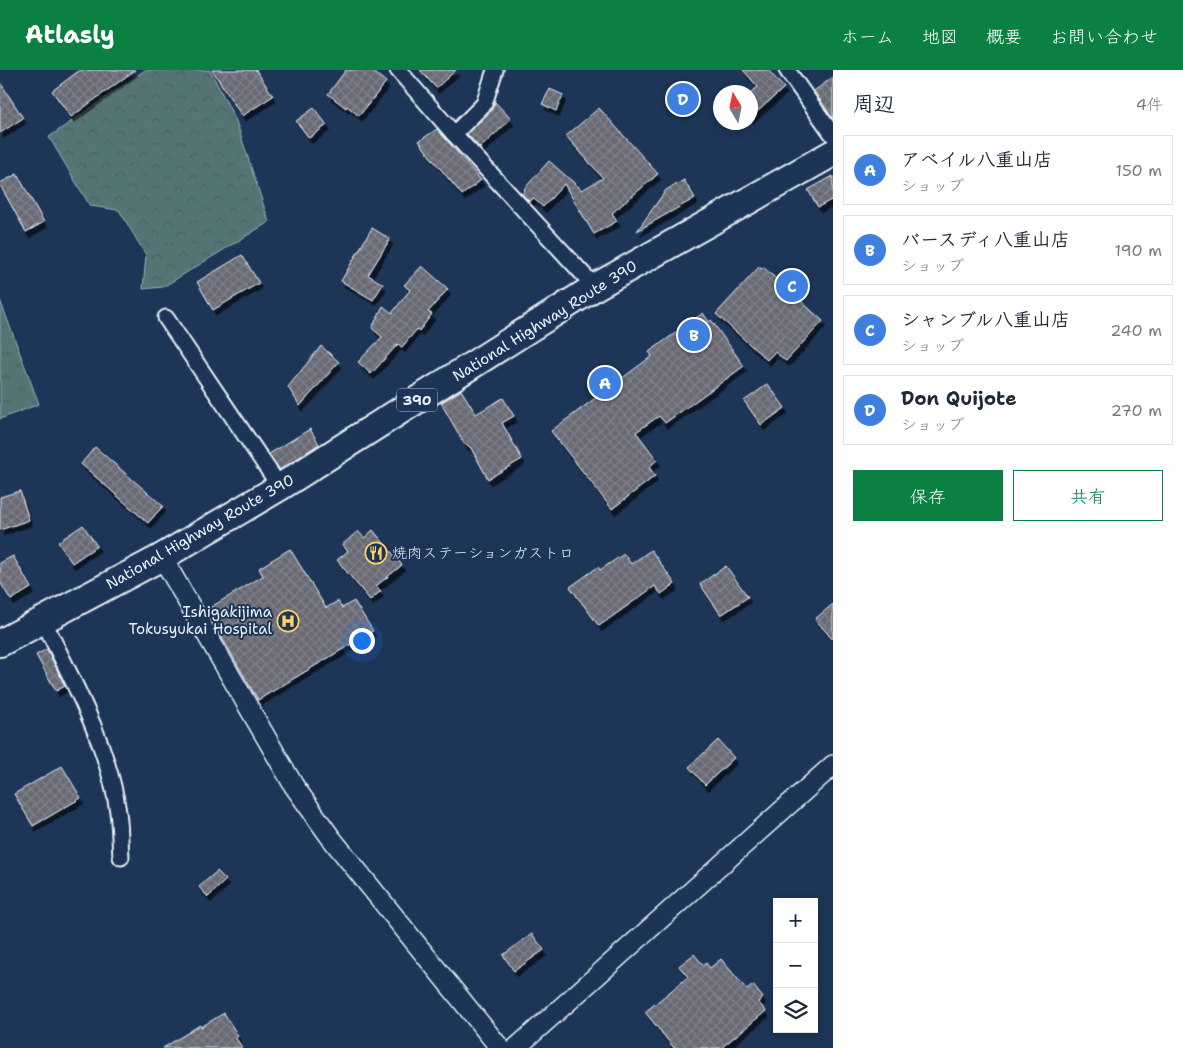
<!DOCTYPE html>
<html lang="ja">
<head>
<meta charset="utf-8">
<style>
  :root { --surface:#fff; --page:#f2f2f3; --text:#1f2937; --muted:#747a83; --line:#e0e1e3; --accent:#0b8043 }
  body { margin:0; font-family:"Shantell Sans","Klee One",sans-serif; background:var(--page); color:var(--text) }
  .controls { position:absolute; right:15px; bottom:15px; display:grid; overflow:hidden; border-radius:0px; box-shadow:0 2px 8px #0003 }
  .controls button { width:45px; height:45px; display:grid; place-items:center; padding:0; border:0; border-bottom:1px solid var(--line); background:var(--surface); color:var(--text); font:25px sans-serif }
  .compass { position:absolute; left:713px; top:15px; width:45px; height:45px; border-radius:50%; background:var(--surface); box-shadow:0 2px 8px #0003; rotate:350deg }
  .you { position:absolute; left:361px; top:570px; width:18px; height:18px; margin:-12px; border:4px solid #fff; border-radius:50%; background:#1a73e8; box-shadow:0 0 0 8px #1a73e833 }
  .badge { display:grid; place-items:center; width:32px; height:32px; border-radius:50%; background:var(--accent); color:#fff; font-size:16px; font-weight:700 }
  .pin { position:absolute; translate:-50% -50%; border:2px solid #fff; box-shadow:0 1px 5px #0006 }
  .list { margin:0; padding:0; list-style:none }
  h2 { display:flex; justify-content:space-between; align-items:center; height:65px; margin:0; padding:0 20px; font-size:21px }
  h2 small { font-size:16px; font-weight:400; color:var(--muted) }
  .list li { display:grid; grid-template-columns:32px 1fr auto; gap:15px; align-items:center; box-sizing:border-box; height:70px; margin:0 10px 10px; padding:0 10px; border:1px solid var(--line); border-radius:0px }
  .list b { display:block; font-size:19px; white-space:nowrap }
  .list p { margin:0; font-size:16px; white-space:nowrap; color:var(--muted) }
  .list em { font-size:16px; font-style:normal; color:var(--muted) }
  .actions { display:flex; gap:10px; padding:15px 20px }
  .actions a { flex:1; padding:11px 0; border:1px solid var(--accent); border-radius:0px; text-align:center; font-size:18px; color:var(--accent) }
  .actions .main { background:var(--accent); color:#fff }
  .icon { flex:none; width:28px; height:28px; fill:none; stroke:currentColor; stroke-width:2; stroke-linecap:round; stroke-linejoin:round }
  .map { position:relative; flex:none; width:833px; height:978px; overflow:hidden }
  header { display:flex; align-items:center; gap:30px; box-sizing:border-box; height:70px; padding:0 25px; background:var(--accent); color:#fff }
  header strong { font-size:24px }
  nav { display:flex; gap:28px; margin-inline-start:auto; font-size:18px }
  main { display:flex }
  aside { flex:1; background:var(--surface) }
  .map>svg:first-child { display:block }
</style>
</head>
<body>
<header>
<strong>Atlasly</strong>
<nav><a>ホーム</a><a>地図</a><a>概要</a><a>お問い合わせ</a></nav>
</header>
<main>
<div class="map">
<svg width="833" height="978" viewBox="0 0 833 978">
  <defs>
    <pattern id="grass-tufts" width="24" height="20" patternUnits="userSpaceOnUse" patternTransform="scale(1.25)"><rect width="24" height="20" fill="#547575"/><path d="M3 7l-1-3M5 7V3M7 7l1-3M15 17l-1-3M17 17v-4M19 17l1-3" fill="none" stroke="#4d5e60"/></pattern>
    <pattern id="forest-crowns" width="20" height="18" patternUnits="userSpaceOnUse" patternTransform="scale(1.25)"><rect width="20" height="18" fill="#547575"/><path d="M2 6a3 3 0 1 1 6 0M12 15a3 3 0 1 1 6 0" fill="none" stroke="#4d5e60"/></pattern>
    <pattern id="building-cross-hatch" width="8" height="8" patternUnits="userSpaceOnUse" patternTransform="scale(1.25)"><rect width="8" height="8" fill="#6a6a74"/><path d="M0 0l8 8M0 8l8-8" fill="none" stroke="#7f8089"/></pattern>
    <filter id="shadow"><feDropShadow dx="3" dy="5.5" stdDeviation="0" flood-color="#0009"/></filter>
  </defs>
  <rect width="100%" height="100%" fill="#1d3557"/>
  <filter id="ink" filterUnits="userSpaceOnUse"><feTurbulence type="fractalNoise" baseFrequency=".02" numOctaves="2"/><feDisplacementMap in="SourceGraphic" scale="10" xChannelSelector="R" yChannelSelector="G"/><feConvolveMatrix kernelMatrix="1 2 1 2 8 2 1 2 1" color-interpolation-filters="sRGB"/></filter>
  <g filter="url(#ink)">
    <!-- grass -->
    <path fill="url(#grass-tufts)" stroke="#9eb3b6" d="M0,230L39,334L0,349Z"/>
    <!-- forest -->
    <path fill="url(#forest-crowns)" stroke="#9eb3b6" d="M145,0H210L236,51L269,152L163,217L143,219L146,185L119,140L90,136L49,67Z"/>
    <!-- building -->
    <g fill="url(#building-cross-hatch)" stroke="#e8f1f8" filter="url(#shadow)">
      <path d="M80,0H135L71,47L52,21Z"/>
      <path d="M212,0H256L273,26L242,46Z"/>
      <path d="M346,0H371L386,12L359,46L347,36L346,38L328,24Z"/>
      <path d="M420,0H456L436,18Z"/>
      <path d="M743,0H768L784,18L750,48V23L758,17Z"/>
      <path d="M833,7V49L814,21Z"/>
      <path d="M0,12L23,48L0,63Z"/>
      <path d="M550,19L563,25L556,41L542,34Z"/>
      <path d="M495,32L511,49L480,78L467,64L491,41Z"/>
      <path d="M314,38L327,55L309,68L296,51Z"/>
      <path d="M599,38L658,104L612,143L617,151L594,164L564,114L543,137L533,128L530,132L522,124L525,120L524,119L549,91L582,120L603,108L566,66Z"/>
      <path d="M437,59L481,110L462,125L429,85L419,71Z"/>
      <path d="M17,104L44,152L26,162L0,115V113Z"/>
      <path d="M833,106V129L818,137L808,120Z"/>
      <path d="M684,110L695,128L637,161L666,120Z"/>
      <path d="M372,158L390,169L368,205L383,214L373,230L341,211Z"/>
      <path d="M242,185L259,213L213,240L197,212Z"/>
      <path d="M422,196L448,219L428,242L432,244L419,261L417,259L402,277L398,274L371,304L358,292L382,267L372,258L383,236L392,243L410,220L404,215Z"/>
      <path d="M759,197L762,199L763,197L823,251L786,291L775,282L767,290L716,244Z"/>
      <path d="M703,243L709,252L711,250L744,296L665,353L659,346L636,362L657,390L649,397L655,406L612,439L551,361L652,286L649,282Z"/>
      <path d="M321,276L339,292L300,336L288,317Z"/>
      <path d="M768,314L785,338L761,355L744,331Z"/>
      <path d="M461,320L476,344L503,328L514,346L502,353L522,389L488,409L471,378L466,374L465,375L441,333Z"/>
      <path d="M310,359L319,374L280,400L269,384Z"/>
      <path d="M95,377L163,436L148,453L81,394Z"/>
      <path d="M20,421L29,450L0,460V427Z"/>
      <path d="M83,455L97,476L72,493L58,472Z"/>
      <path d="M373,460L402,495L376,516L381,521L370,530L337,490L348,481L342,475L358,461L364,468Z"/>
      <path d="M290,479L326,538L338,531L342,538L354,531L373,561L258,630L206,540L263,506L259,498Z"/>
      <path d="M651,480L675,514L661,524L655,516L599,556L570,517L598,497L600,500L624,484L631,494Z"/>
      <path d="M13,486L31,518L11,530L0,512V493Z"/>
      <path d="M726,496L748,527L721,545L700,514Z"/>
      <path d="M833,534V570L815,549Z"/>
      <path d="M47,579L65,616L56,621L36,585Z"/>
      <path d="M718,670L734,688L705,715L689,697Z"/>
      <path d="M62,696L81,728L33,756L14,724Z"/>
      <path d="M217,801L226,810L208,827L199,817Z"/>
      <path d="M532,864L544,880L514,901L503,885Z"/>
      <path d="M694,884L703,895L706,893L710,898L721,889L747,920L753,915L763,928L758,932L766,941L721,978H674L645,942L688,907L679,896Z"/>
      <path d="M224,943L238,966L236,968L242,978H163L200,955L201,957Z"/>
    </g>
    <g fill="none" stroke-linecap="round" stroke-linejoin="round">
      <!-- minor casing -->
      <g stroke="#e8f1f8" stroke-width="19">
        <g id="minor">
          <path d="M398,0L454,64L595,217"/>
          <path d="M787,0L833,65"/>
          <path d="M454,64L484,34L495,0"/>
          <path d="M166,248L280,417"/>
          <path d="M43,550C72,609 109,677 118,742C120,757 120,772 121,787"/>
        </g>
      </g>
      <!-- tertiary casing -->
      <g stroke="#e8f1f8" stroke-width="22">
        <g id="tertiary">
          <path d="M162,487L294,716L331,768L500,978"/>
          <path d="M516,978L833,695"/>
        </g>
      </g>
      <!-- trunk casing -->
      <g stroke="#e8f1f8" stroke-width="30">
        <path id="trunk" d="M0,573L162,487L280,417L595,217L833,83"/>
      </g>
      <!-- minor -->
      <use href="#minor" stroke="#1d3557" stroke-width="15"/>
      <!-- tertiary -->
      <use href="#tertiary" stroke="#1d3557" stroke-width="19"/>
      <!-- trunk -->
      <use href="#trunk" stroke="#1d3557" stroke-width="26"/>
    </g>
  </g>
  <!-- icons -->
  <defs>
    <g id="restaurant-ring" transform="scale(1.125)"><circle r="9.5" fill="#1d3557" stroke="#ffd166" stroke-width="1.5"/><path d="M-5-6h1v4h1v-4h1v4h1v-4h1v5L-1.5 .5V6h-2V.5L-5-1ZM5-6V6H3V1.5H1.5Q1.5-4 5-6Z" fill="#ffd166"/></g>
    <g id="hospital-ring" transform="scale(1.125)"><circle r="9.5" fill="#1d3557" stroke="#ffd166" stroke-width="1.5"/><path d="M-5-5h3v3.5h4V-5h3V5h-3V1.5h-4V5h-3Z" fill="#ffd166"/></g>
  </defs>
  <g fill-rule="evenodd">
    <use href="#restaurant-ring" x="376" y="483"/>
    <use href="#hospital-ring" x="288" y="551"/>
  </g>
  <g text-anchor="middle" dominant-baseline="central" stroke-width="4" stroke-linejoin="round" paint-order="stroke">
    <!-- shield labels -->
    <rect fill="#1d3557" stroke="#abb9c8" stroke-width="1" x="397" y="318.5" width="40" height="23" rx="4"/>
    <g font-size="14" font-weight="bold" fill="#e8f1f8">
      <text x="417" y="330">390</text>
    </g>
    <!-- street labels -->
    <g font-size="15" fill="#e8f1f8" stroke="#1d3557">
      <text transform="translate(545 251) rotate(-32)">National Highway Route 390</text>
      <text transform="translate(200 462) rotate(-30)">National Highway Route 390</text>
    </g>
    <!-- poi labels -->
    <g font-size="15" fill="#e8f1f8" stroke="#1d3557" text-anchor="start">
      <text x="392" y="483">焼肉ステーションガストロ</text>
      <text x="272" y="542" text-anchor="end">Ishigakijima<tspan x="272" dy="17">Tokusyukai Hospital</tspan></text>
    </g>
  </g>
</svg>
<div class="controls">
<button>+</button>
<button>−</button>
<button><svg class="icon" aria-label="layers" viewBox="0 0 24 24"><path d="M12 4l9 5-9 5-9-5zM3 14l9 5 9-5"/></svg></button>
</div>
<svg class="compass" viewBox="-18 -18 36 36"><path d="M0-13l5 13h-10z" fill="#e53935"/><path d="M0 13l5-13h-10z" fill="#747a83"/></svg>
<div class="you"></div>
<div class="pin badge" style="left:605px;top:313px;background:#3f7fe0">A</div>
<div class="pin badge" style="left:694px;top:265px;background:#3f7fe0">B</div>
<div class="pin badge" style="left:792px;top:216px;background:#3f7fe0">C</div>
<div class="pin badge" style="left:683px;top:29px;background:#3f7fe0">D</div>
</div>
<aside>
<h2>周辺<small>4件</small></h2>
<ul class="list">
<li><span class="badge" style="background:#3f7fe0">A</span><div><b>アベイル八重山店</b><p>ショップ</p></div><em>150 m</em></li>
<li><span class="badge" style="background:#3f7fe0">B</span><div><b>バースディ八重山店</b><p>ショップ</p></div><em>190 m</em></li>
<li><span class="badge" style="background:#3f7fe0">C</span><div><b>シャンブル八重山店</b><p>ショップ</p></div><em>240 m</em></li>
<li><span class="badge" style="background:#3f7fe0">D</span><div><b>Don Quijote</b><p>ショップ</p></div><em>270 m</em></li>
</ul>
<div class="actions"><a class="main">保存</a><a>共有</a></div>
</aside>
</main>
</body>
</html>
